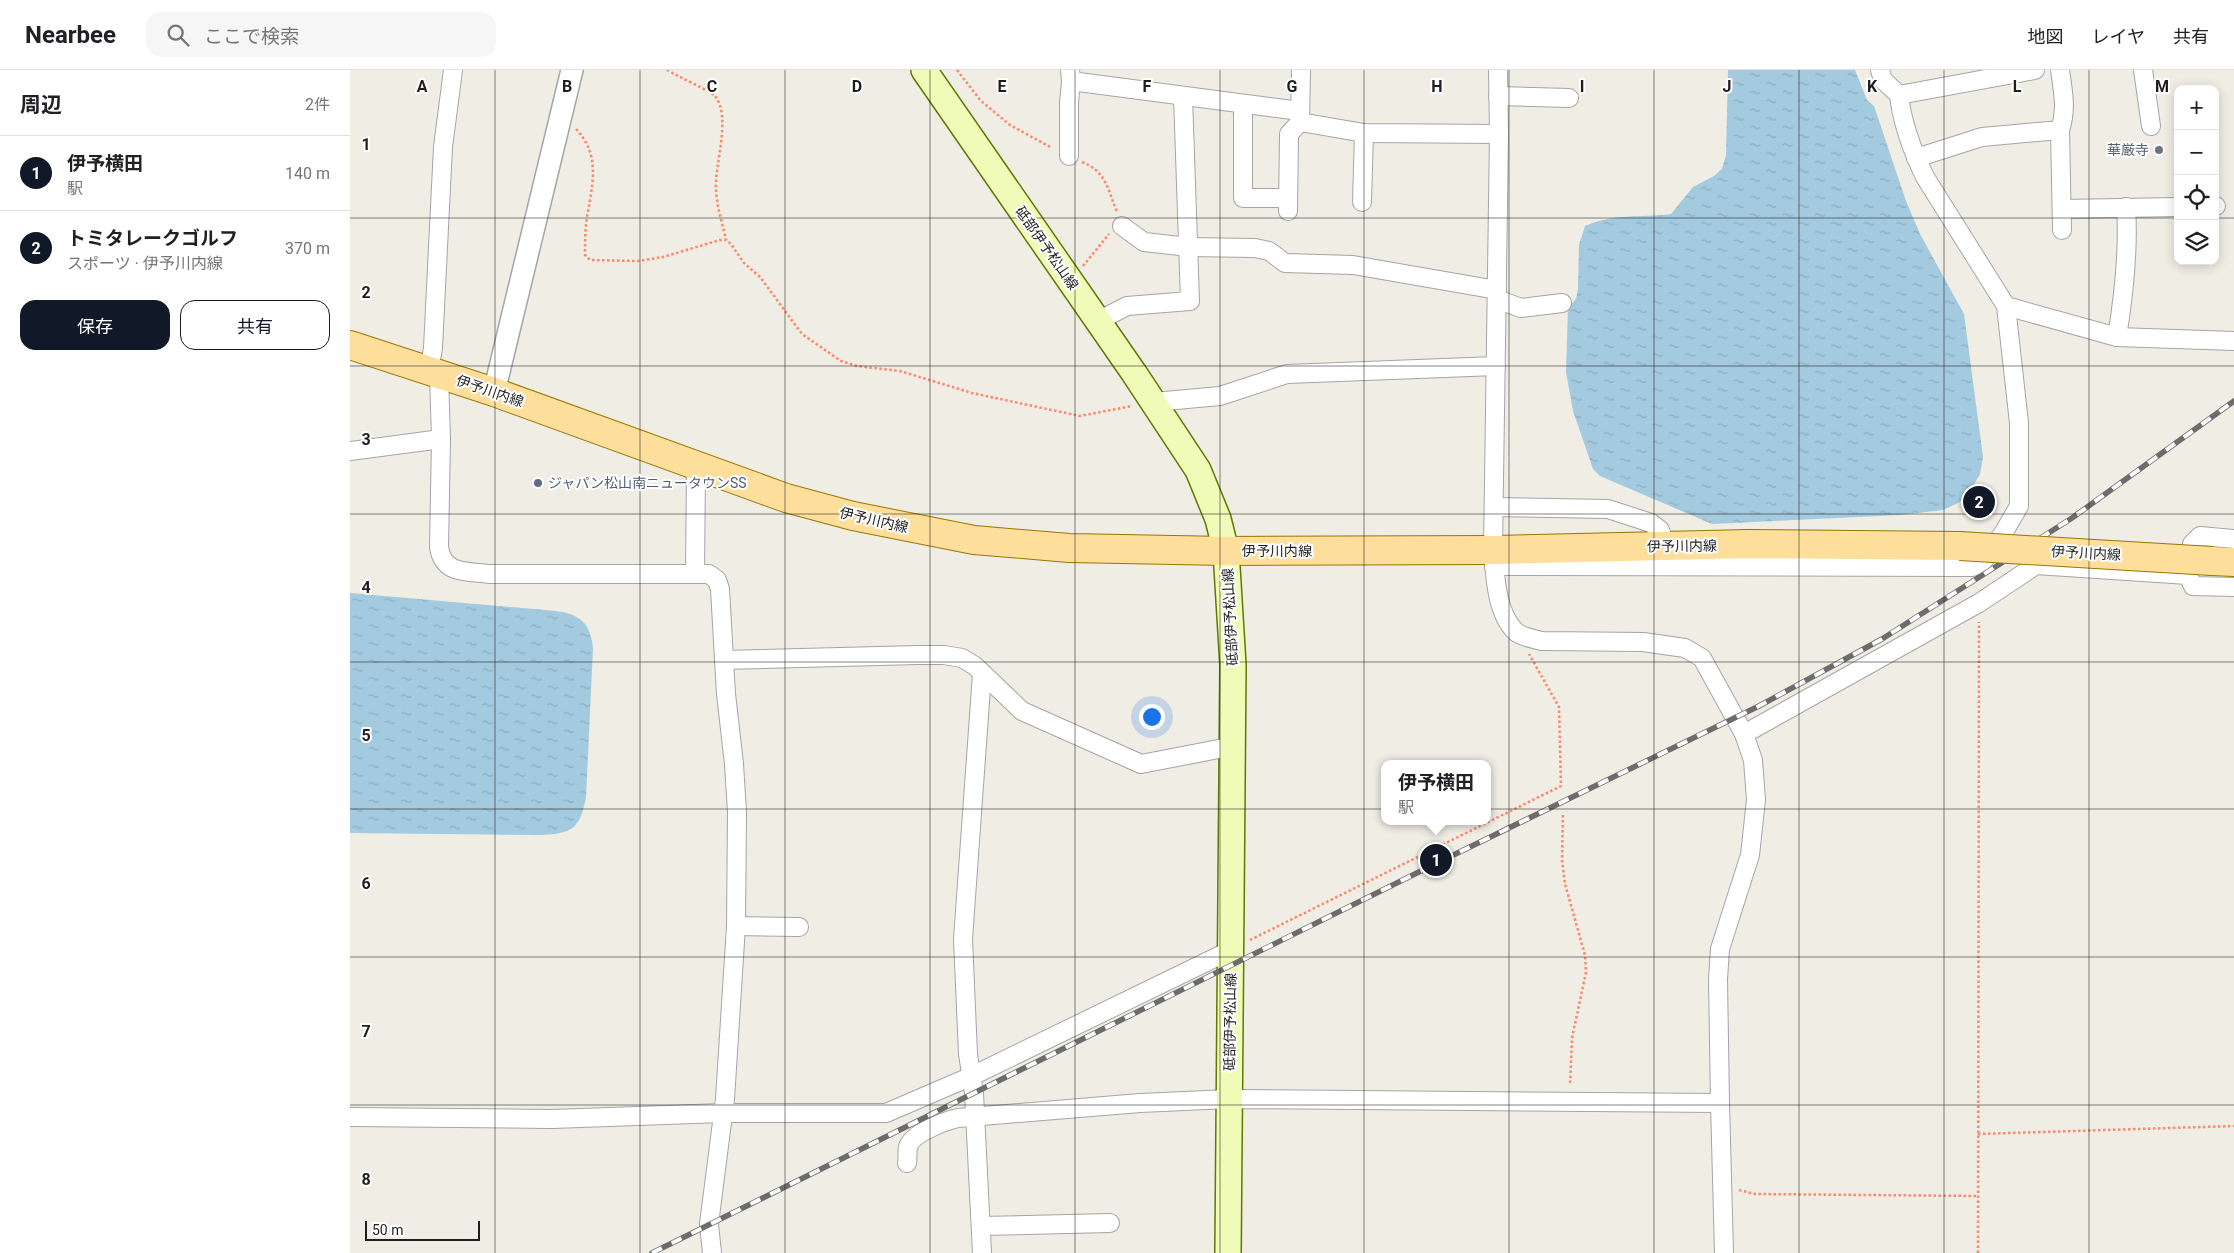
<!DOCTYPE html>
<html lang="ja">
<head>
<meta charset="utf-8">
<style>
  :root { --surface:#fff; --page:#f6f6f6; --text:#202124; --muted:#757577; --line:#e0e0e0; --accent:#111827 }
  body { margin:0; font-family:Roboto,"Noto Sans JP",sans-serif; background:var(--page); color:var(--text) }
  .controls { position:absolute; right:15px; top:15px; display:grid; overflow:hidden; border-radius:10px; box-shadow:0 2px 12px #0003 }
  .controls button { width:45px; height:45px; display:grid; place-items:center; padding:0; border:0; border-bottom:1px solid var(--line); background:var(--surface); color:var(--text); font:25px sans-serif }
  .scale { position:absolute; left:15px; bottom:12px; width:115px; box-sizing:border-box; padding-left:5px; border:2px solid #1e1e1e; border-top:0; font-size:14px; line-height:18px; white-space:nowrap; color:#1e1e1e; -webkit-text-stroke:4px #fff; paint-order:stroke }
  .you { position:absolute; left:801px; top:646px; width:18px; height:18px; margin:-12px; border:4px solid #fff; border-radius:50%; background:#1a73e8; box-shadow:0 0 0 8px #1a73e833 }
  .badge { display:grid; place-items:center; width:32px; height:32px; border-radius:50%; background:var(--accent); color:#fff; font-size:16px; font-weight:700 }
  .pin { position:absolute; translate:-50% -50%; border:2px solid #fff; box-shadow:0 1px 5px #0006 }
  .popup { position:absolute; left:1031px; top:690px; width:110px; height:65px; box-sizing:border-box; display:grid; place-content:center; border-radius:10px; background:var(--surface); filter:drop-shadow(0 1px 4px #0005); font-size:16px; white-space:nowrap; color:var(--muted) }
  .popup b { font-size:19px; color:var(--text) }
  .popup::after { content:''; position:absolute; left:50%; top:100%; margin-left:-10px; border:10px solid transparent; border-top-color:var(--surface) }
  .list { margin:0; padding:0; list-style:none }
  h2 { display:flex; justify-content:space-between; align-items:center; height:65px; margin:0; padding:0 20px; font-size:21px }
  h2 small { font-size:16px; font-weight:400; color:var(--muted) }
  .list li { display:grid; grid-template-columns:32px 1fr auto; gap:15px; align-items:center; box-sizing:border-box; height:75px; padding:0 20px; border-top:1px solid var(--line) }
  .list b { display:block; font-size:19px; white-space:nowrap }
  .list p { margin:0; font-size:16px; white-space:nowrap; color:var(--muted) }
  .list em { font-size:16px; font-style:normal; color:var(--muted) }
  .actions { display:flex; gap:10px; padding:15px 20px }
  .actions a { flex:1; padding:11px 0; border:1px solid var(--accent); border-radius:15px; text-align:center; font-size:18px; color:var(--accent) }
  .actions .main { background:var(--accent); color:#fff }
  .icon { flex:none; width:28px; height:28px; fill:none; stroke:currentColor; stroke-width:2; stroke-linecap:round; stroke-linejoin:round }
  .map { position:relative; flex:none; width:1884px; height:1183px; overflow:hidden }
  header { display:flex; align-items:center; gap:30px; box-sizing:border-box; height:70px; padding:0 25px; background:var(--surface); border-bottom:1px solid var(--line) }
  header strong { font-size:24px }
  nav { display:flex; gap:28px; margin-inline-start:auto; font-size:18px }
  .search { width:350px; height:45px; background:var(--page); display:flex; align-items:center; gap:12px; box-sizing:border-box; padding:0 18px; border-radius:15px; color:var(--muted); font-size:19px }
  main { display:flex }
  aside { flex:1; background:var(--surface) }
  .map>svg:first-child { display:block }
</style>
</head>
<body>
<header>
<strong>Nearbee</strong>
<div class="search"><svg class="icon" aria-label="search" viewBox="0 0 24 24"><circle cx="10" cy="10" r="6"/><path d="M15 15l6 6"/></svg>ここで検索</div>
<nav><a>地図</a><a>レイヤ</a><a>共有</a></nav>
</header>
<main>
<aside>
<h2>周辺<small>2件</small></h2>
<ul class="list">
<li><span class="badge">1</span><div><b>伊予横田</b><p>駅</p></div><em>140 m</em></li>
<li><span class="badge">2</span><div><b>トミタレークゴルフ</b><p>スポーツ · 伊予川内線</p></div><em>370 m</em></li>
</ul>
<div class="actions"><a class="main">保存</a><a>共有</a></div>
</aside>
<div class="map">
<svg width="1884" height="1183" viewBox="0 0 1884 1183">
  <defs>
    <pattern id="water-ripples" width="26" height="14" patternUnits="userSpaceOnUse" patternTransform="scale(1.25)"><rect width="26" height="14" fill="#a3cade"/><path d="M2 4q2-2 4 0t4 0M15 11q2-2 4 0t4 0" fill="none" stroke="#8cadbe"/></pattern>
  </defs>
  <rect width="100%" height="100%" fill="#efede4"/>
  <!-- water -->
  <g fill="url(#water-ripples)">
    <path d="M1378,0H1505L1517,30L1524,36L1556,131L1570,164L1614,244L1633,387L1630,404L1620,421L1610,432L1593,440L1550,445L1362,454L1250,406L1243,399L1223,341L1216,302L1218,238L1226,229L1228,219L1229,175L1235,156C1264,143 1291,148 1321,144L1343,117L1364,106L1372,99L1376,85Z"/>
    <path d="M0,523L206,541C230,544 240,553 243,578L236,727C230,758 223,763 193,765L0,763Z"/>
  </g>
  <g fill="none" stroke-linecap="round" stroke-linejoin="round">
    <!-- minor casing -->
    <g stroke="#a5a5a5" stroke-width="20">
      <g id="minor">
        <path d="M720,0L721,11L950,41"/>
        <path d="M951,0L950,52L1014,63L1149,64"/>
        <path d="M1148,0L1149,64L1143,480C1145,505 1146,543 1166,562C1172,567 1184,569 1192,571L1293,572L1335,578L1352,588L1394,664L1403,690L1406,730L1400,785L1370,879L1368,909L1370,1033L1374,1183"/>
        <path d="M1530,0L1533,10L1549,25L1685,0"/>
        <path d="M1793,0L1801,56"/>
        <path d="M1148,26L1219,28"/>
        <path d="M893,34V128H938"/>
        <path d="M1710,60L1712,160"/>
        <path d="M719,86V33L721,11"/>
        <path d="M1566,88L1632,67L1710,60C1717,40 1713,21 1710,0"/>
        <path d="M1012,132L1014,63"/>
        <path d="M1865,136H1866"/>
        <path d="M1712,139L1828,137"/>
        <path d="M938,141L939,64L950,52"/>
        <path d="M772,156L794,172L839,177L905,178L919,181L935,193L1003,195L1147,220"/>
        <path d="M1147,229L1171,238L1212,233"/>
        <path d="M1656,236L1767,267L1884,271"/>
        <path d="M748,251L777,236L840,231L833,26"/>
        <path d="M1767,267C1774,224 1779,181 1776,137"/>
        <path d="M79,301L83,278L93,77L103,0"/>
        <path d="M89,304L91,369L89,477C93,505 117,501 139,504H359L367,510L370,519L376,624L384,694L387,742L386,856L375,1029L359,1154L362,1183"/>
        <path d="M804,332L870,326L937,304L1146,296"/>
        <path d="M0,381L91,369"/>
        <path d="M1144,437L1258,439L1301,453L1310,460L1315,476"/>
        <path d="M1144,496L1622,497L1631,494L1654,462L1669,436V353L1656,236L1575,107C1563,82 1552,53 1549,25"/>
        <path d="M1838,500L1842,474L1850,466L1884,469"/>
        <path d="M345,504L346,397"/>
        <path d="M374,590L568,585H594L612,588L625,596L672,641L791,694L884,676"/>
        <path d="M1394,664L1629,533L1686,495L1838,505L1843,516L1884,517"/>
        <path d="M386,856L449,857"/>
        <path d="M0,1047L202,1049L372,1043H536L622,1006L881,880"/>
        <path d="M557,1093C558,1088 557,1081 558,1077C562,1063 595,1051 608,1048L790,1033L879,1029L1370,1033"/>
        <path d="M631,1156L760,1153"/>
        <path d="M632,1183L624,1023L618,984L613,869L632,604"/>
      </g>
    </g>
    <!-- tertiary casing -->
    <g stroke="#a5a5a5" stroke-width="24">
      <path id="tertiary" d="M144,322L222,0"/>
    </g>
    <!-- secondary casing -->
    <g stroke="#5e7803" stroke-width="28">
      <path id="secondary" d="M574,0L784,303L848,400L868,449L876,481L883,595L878,1183"/>
    </g>
    <!-- primary casing -->
    <g stroke="#987700" stroke-width="30">
      <g id="primary">
        <path d="M0,275L144,322L436,428L503,446L624,470L719,478L876,481L1143,480L1398,474L1610,476"/>
        <path d="M1862,491L1884,492"/>
      </g>
    </g>
    <!-- path -->
    <g stroke="#fc8868" stroke-width="2.5" stroke-dasharray="2.5 2.5" stroke-linecap="butt">
      <path d="M317,0C325,5 362,22 365,26C382,47 364,96 366,120C367,137 372,153 376,169"/>
      <path d="M607,0L631,31L660,55L702,78"/>
      <path d="M226,59C250,84 243,113 238,141C235,156 235,170 235,185L240,190L288,191L313,187L370,170H376L381,174L394,193L410,207L452,264L491,291L507,296L550,301L622,323L730,346L782,336"/>
      <path d="M732,92C756,101 758,120 767,142"/>
      <path d="M733,196L759,164"/>
      <path d="M1213,745L1212,790L1215,814L1235,885L1236,902L1222,968L1220,1015"/>
      <path d="M900,870L1211,716L1209,637L1179,584"/>
      <path d="M1628,1064L1884,1056"/>
      <path d="M1389,1120L1405,1124L1627,1126"/>
      <path d="M1628,1183L1629,552"/>
    </g>
    <!-- minor -->
    <use href="#minor" stroke="#fff" stroke-width="18"/>
    <!-- tertiary -->
    <use href="#tertiary" stroke="#fff" stroke-width="21"/>
    <!-- secondary -->
    <use href="#secondary" stroke="#f0fbb7" stroke-width="25"/>
    <!-- primary -->
    <use href="#primary" stroke="#fdde9b" stroke-width="28"/>
    <!-- rail casing -->
    <g stroke="#6c6c6c" stroke-width="5.5">
      <path id="rail" d="M302,1183L1087,793L1409,636L1532,569L1722,448L1884,331"/>
    </g>
    <!-- rail -->
    <use href="#rail" stroke="#fff" stroke-width="4" stroke-dasharray="11" stroke-linecap="butt"/>
    <!-- primary-bridge casing -->
    <g stroke="#987700" stroke-width="30" stroke-linecap="butt">
      <path id="primary-bridge" d="M1610,476L1862,491"/>
    </g>
    <!-- primary-bridge -->
    <use href="#primary-bridge" stroke="#fdde9b" stroke-width="28"/>
  </g>
  <!-- grid -->
  <path fill="none" stroke="#1e1e1e" stroke-width="1" stroke-opacity="0.55" d="M145,0V1183M290,0V1183M435,0V1183M580,0V1183M725,0V1183M870,0V1183M1014,0V1183M1159,0V1183M1304,0V1183M1449,0V1183M1594,0V1183M1739,0V1183M0,148H1828M1865,148H1884M0,296H1884M0,444H1884M0,592H1884M0,739H1884M0,887H1884M0,1035H1884"/>
  <!-- markers -->
  <circle fill="#6b7280" stroke="#fff" stroke-width="2" cx="1809" cy="80" r="5"/>
  <circle fill="#5c6f8a" stroke="#fff" stroke-width="2" cx="188" cy="413" r="5"/>
  <g text-anchor="middle" dominant-baseline="central" stroke-width="4" stroke-linejoin="round" paint-order="stroke">
    <!-- worship labels -->
    <g font-size="14" fill="#5b616d" stroke="#fff" text-anchor="end">
      <text x="1799" y="80">華厳寺</text>
    </g>
    <!-- street labels -->
    <g font-size="14" fill="#1e1e1e" stroke="#fff">
      <text transform="translate(697 178) rotate(55)">砥部伊予松山線</text>
      <text transform="translate(140 321) rotate(19)">伊予川内線</text>
      <text transform="translate(524 450) rotate(13)">伊予川内線</text>
      <text transform="translate(1332 476) rotate(-1)">伊予川内線</text>
      <text x="927" y="481">伊予川内線</text>
      <text transform="translate(1736 483) rotate(3)">伊予川内線</text>
      <text transform="translate(880 547) rotate(-93)">砥部伊予松山線</text>
      <text transform="translate(880 952) rotate(-89)">砥部伊予松山線</text>
    </g>
    <!-- service labels -->
    <g font-size="14" fill="#4e5e75" stroke="#fff" text-anchor="start">
      <text x="198" y="413">ジャパン松山南ニュータウンSS</text>
    </g>
  </g>
  <g font-size="16" text-anchor="middle" font-weight="bold" fill="#1e1e1e" stroke="#fff" stroke-width="4" stroke-linejoin="round" paint-order="stroke">
    <text x="72" y="22">A</text>
    <text x="217" y="22">B</text>
    <text x="362" y="22">C</text>
    <text x="507" y="22">D</text>
    <text x="652" y="22">E</text>
    <text x="797" y="22">F</text>
    <text x="942" y="22">G</text>
    <text x="1087" y="22">H</text>
    <text x="1232" y="22">I</text>
    <text x="1377" y="22">J</text>
    <text x="1522" y="22">K</text>
    <text x="1667" y="22">L</text>
    <text x="1812" y="22">M</text>
    <text x="16" y="80">1</text>
    <text x="16" y="228">2</text>
    <text x="16" y="375">3</text>
    <text x="16" y="523">4</text>
    <text x="16" y="671">5</text>
    <text x="16" y="819">6</text>
    <text x="16" y="967">7</text>
    <text x="16" y="1115">8</text>
  </g>
</svg>
<div class="controls">
<button>+</button>
<button>−</button>
<button><svg class="icon" aria-label="locate" viewBox="0 0 24 24"><circle cx="12" cy="12" r="6"/><path d="M12 2v4M12 18v4M2 12h4M18 12h4"/></svg></button>
<button><svg class="icon" aria-label="layers" viewBox="0 0 24 24"><path d="M12 4l9 5-9 5-9-5zM3 14l9 5 9-5"/></svg></button>
</div>
<div class="scale">50 m</div>
<div class="you"></div>
<div class="pin badge" style="left:1086px;top:790px">1</div>
<div class="popup"><b>伊予横田</b>駅</div>
<div class="pin badge" style="left:1629px;top:432px">2</div>
</div>
</main>
</body>
</html>
